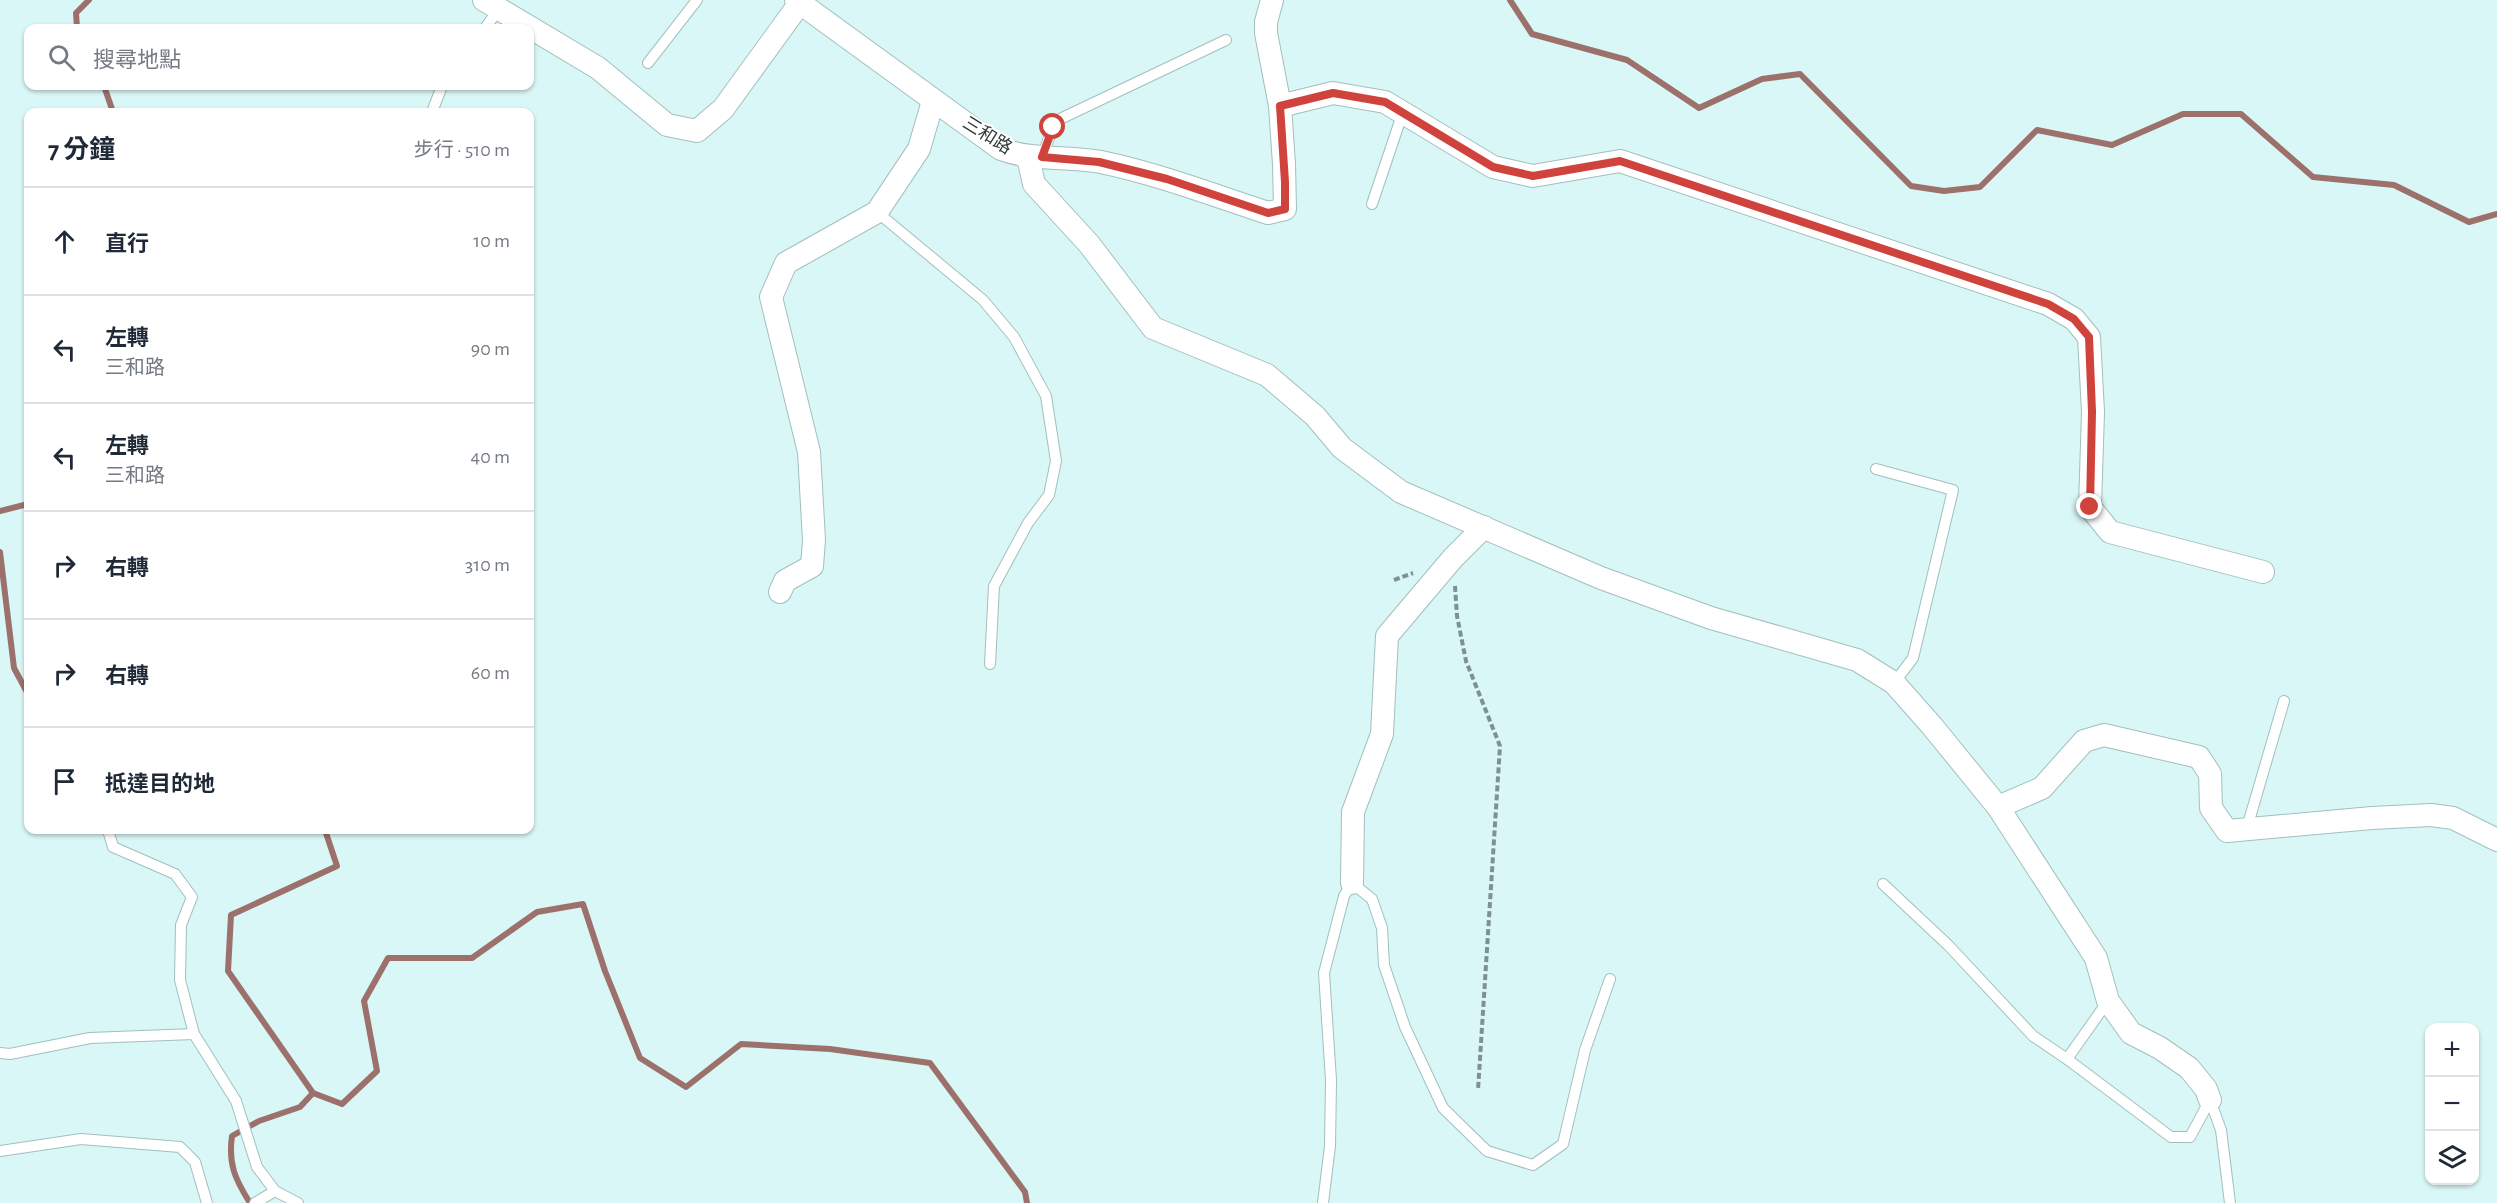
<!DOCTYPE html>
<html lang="zh-TW">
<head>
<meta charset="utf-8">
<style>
  :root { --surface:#fff; --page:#f2f2f3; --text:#1f2937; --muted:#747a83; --line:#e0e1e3 }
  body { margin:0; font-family:"Alegreya Sans","Noto Sans TC",sans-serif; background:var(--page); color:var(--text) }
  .controls { position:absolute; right:18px; bottom:18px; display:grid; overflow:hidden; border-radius:12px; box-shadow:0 2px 4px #0004 }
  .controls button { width:54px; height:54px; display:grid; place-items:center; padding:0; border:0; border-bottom:2px solid var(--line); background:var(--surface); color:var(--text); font:30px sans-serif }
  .stop { position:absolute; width:18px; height:18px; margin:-14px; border:4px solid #d0423c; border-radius:50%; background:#fff }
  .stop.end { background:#d0423c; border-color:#fff; box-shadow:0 2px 6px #0008 }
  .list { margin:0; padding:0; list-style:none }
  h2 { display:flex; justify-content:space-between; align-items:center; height:78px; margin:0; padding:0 24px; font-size:26px }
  h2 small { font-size:20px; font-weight:400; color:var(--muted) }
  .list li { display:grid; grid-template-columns:39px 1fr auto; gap:18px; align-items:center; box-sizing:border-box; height:108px; padding:0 24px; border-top:2px solid var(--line) }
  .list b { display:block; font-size:22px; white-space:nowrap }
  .list p { margin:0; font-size:20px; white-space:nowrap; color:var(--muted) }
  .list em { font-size:20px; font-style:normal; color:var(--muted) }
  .icon { flex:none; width:33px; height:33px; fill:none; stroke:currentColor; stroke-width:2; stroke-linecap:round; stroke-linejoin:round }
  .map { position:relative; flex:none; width:2497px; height:1203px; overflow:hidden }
  .search { position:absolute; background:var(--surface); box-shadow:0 2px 4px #0004; left:24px; top:24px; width:510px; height:66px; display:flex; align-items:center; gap:15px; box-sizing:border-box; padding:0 21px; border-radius:12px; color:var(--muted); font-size:22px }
  .panel { position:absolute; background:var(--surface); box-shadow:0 2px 4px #0004; left:24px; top:108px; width:510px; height:726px; border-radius:12px }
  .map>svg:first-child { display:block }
</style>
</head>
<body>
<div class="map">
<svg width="2497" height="1203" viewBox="0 0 2497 1203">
  <rect width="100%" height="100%" fill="#d9f7f6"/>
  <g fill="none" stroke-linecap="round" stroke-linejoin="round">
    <!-- stream -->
    <g stroke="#9c716c" stroke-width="6">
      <path d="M1510,0L1532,34L1627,60L1699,108L1762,79L1800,74L1911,186L1944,191L1980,187L2037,130L2112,145L2183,114H2241L2313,177L2394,185L2469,222L2497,214"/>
      <path d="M77,28L76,13L89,0"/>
      <path d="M104,86L113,112"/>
      <path d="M0,511L28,504"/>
      <path d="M0,552L14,668L28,694"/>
      <path d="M325,830L337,866L231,915L228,971L313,1093L342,1104L377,1071L364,1001L388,958H472L537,912L583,904L605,971L640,1058L686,1087L741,1044L830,1049L930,1063L1025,1192L1027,1203"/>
      <path d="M250,1203C235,1179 228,1164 232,1136L259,1121L300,1107L313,1093"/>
    </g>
    <!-- lane casing -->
    <g stroke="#a2bfbf" stroke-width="12">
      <g id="lane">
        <path d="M485,28L499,9"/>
        <path d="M648,63L697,0"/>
        <path d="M432,112L442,86"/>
        <path d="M1042,157L1053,127L1060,119L1226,40"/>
        <path d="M1372,204L1403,112"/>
        <path d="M877,212L983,300L1014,337L1046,396L1056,461L1049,495L1028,523L994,586L990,664"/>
        <path d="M1876,469L1953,490L1913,658L1894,683"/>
        <path d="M108,830L113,847L175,874L192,897L181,925L180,980L194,1034L236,1101L257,1167L275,1191L298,1203"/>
        <path d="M2246,831L2284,701"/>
        <path d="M1883,884L1948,945L2033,1036L2067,1059L2171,1137H2190L2210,1100L2221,1130L2230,1203"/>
        <path d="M0,1053L10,1054L90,1038L194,1034"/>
        <path d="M2067,1059L2108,1001"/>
        <path d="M0,1151L81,1139L180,1147L195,1162L207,1203"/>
        <path d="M255,1203L275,1191"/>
        <path d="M1323,1203L1330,1146L1331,1080L1324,973L1344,896L1352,883L1372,899L1382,928L1384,965L1405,1027L1443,1108L1487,1151L1533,1165L1563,1144L1585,1050L1610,979"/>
      </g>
    </g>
    <!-- street casing -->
    <g stroke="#a2bfbf" stroke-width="24">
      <g id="street">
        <path d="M484,0L598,68L667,125L697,131L723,109L800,3"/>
        <path d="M796,0L1001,149C1033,161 1067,156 1101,162C1158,174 1213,195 1268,213L1285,209L1284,164L1280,106L1266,33V22L1272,0"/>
        <path d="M1280,106L1333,93L1385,102L1493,167L1533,176L1620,161L2048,304L2074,319L2089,337L2093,412L2090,507L2110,532L2263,572"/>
        <path d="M1028,157L1034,184L1089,244L1153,328L1267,375L1315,416L1342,448L1401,492L1601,578L1711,618L1857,660L1894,683L1932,726L1998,807L2096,958L2108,1001L2131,1033L2160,1048L2189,1068L2206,1089L2210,1100"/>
        <path d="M780,592L785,581L812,566L814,540L809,452L771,297L786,263L877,212L919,149L933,101"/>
        <path d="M1998,807L2042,788L2084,741L2104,735L2199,757L2210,774L2211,808L2227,831L2372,818L2431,815L2453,818L2497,840"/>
        <path d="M1352,883L1353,812L1382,734L1387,636L1453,558L1484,527"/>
      </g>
    </g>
    <!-- path -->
    <g stroke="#7d9191" stroke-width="4" stroke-dasharray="6 3" stroke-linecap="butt">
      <path d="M1394,580L1413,573"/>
      <path d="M1455,586L1457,616L1466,661L1500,746L1478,1090"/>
    </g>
    <!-- lane -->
    <use href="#lane" stroke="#fff" stroke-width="10"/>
    <!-- street -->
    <use href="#street" stroke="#fff" stroke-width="22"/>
  </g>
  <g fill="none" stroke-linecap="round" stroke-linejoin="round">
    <!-- route -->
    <path stroke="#d0423c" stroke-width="8" d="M1053,127L1042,157L1099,162L1167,179L1268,213L1285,209V182L1280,106L1333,93L1385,102L1493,167L1533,176L1620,161L2048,304L2074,319L2089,337L2092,412L2090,507"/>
  </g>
  <g text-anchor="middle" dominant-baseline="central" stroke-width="4.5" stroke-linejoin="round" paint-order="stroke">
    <!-- street labels -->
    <g font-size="18" fill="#2e3a3a" stroke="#fff">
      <text transform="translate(987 136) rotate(32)">三和路</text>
    </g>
  </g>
</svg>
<div class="controls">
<button>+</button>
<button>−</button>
<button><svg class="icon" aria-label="layers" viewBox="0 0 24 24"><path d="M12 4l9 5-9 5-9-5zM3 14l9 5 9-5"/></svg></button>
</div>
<div class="stop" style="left:1053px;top:127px"></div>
<div class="stop end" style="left:2090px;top:507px"></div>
<div class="search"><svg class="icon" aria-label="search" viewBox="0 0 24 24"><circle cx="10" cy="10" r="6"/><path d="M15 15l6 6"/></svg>搜尋地點</div>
<section class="panel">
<h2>7 分鐘<small>步行 · 510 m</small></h2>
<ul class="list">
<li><svg class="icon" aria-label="ahead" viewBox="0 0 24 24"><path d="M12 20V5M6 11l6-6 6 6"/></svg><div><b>直行</b></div><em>10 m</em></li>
<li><svg class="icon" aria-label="left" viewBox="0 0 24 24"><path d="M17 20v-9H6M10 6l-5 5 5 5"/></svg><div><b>左轉</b><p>三和路</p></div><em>90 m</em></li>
<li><svg class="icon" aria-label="left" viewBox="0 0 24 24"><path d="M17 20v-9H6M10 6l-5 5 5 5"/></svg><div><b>左轉</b><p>三和路</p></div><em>40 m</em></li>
<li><svg class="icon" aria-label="right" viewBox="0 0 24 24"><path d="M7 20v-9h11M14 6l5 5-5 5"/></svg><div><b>右轉</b></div><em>310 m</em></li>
<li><svg class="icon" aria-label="right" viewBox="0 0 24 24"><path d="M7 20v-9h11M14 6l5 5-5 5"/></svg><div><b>右轉</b></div><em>60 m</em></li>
<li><svg class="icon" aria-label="arrive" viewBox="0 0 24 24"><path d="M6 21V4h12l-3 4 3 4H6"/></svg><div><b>抵達目的地</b></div></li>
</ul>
</section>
</div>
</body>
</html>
